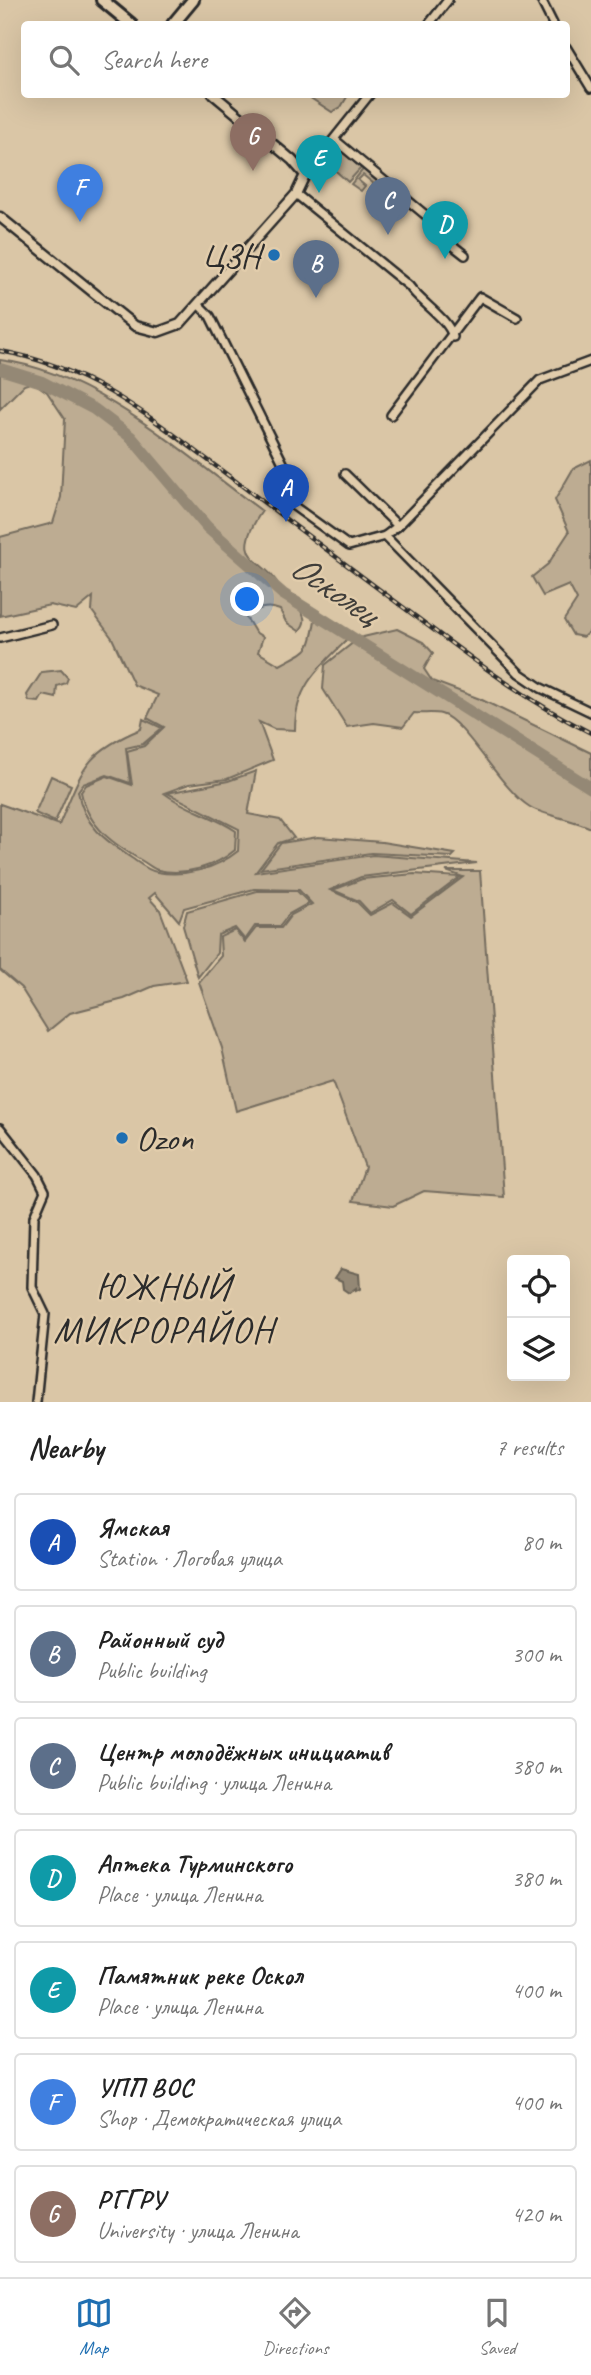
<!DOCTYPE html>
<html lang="en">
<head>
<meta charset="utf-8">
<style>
  :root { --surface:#fff; --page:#f2f2f2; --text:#222; --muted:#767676; --line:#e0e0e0; --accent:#1f6fb2 }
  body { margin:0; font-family:Caveat,sans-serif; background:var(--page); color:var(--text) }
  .controls { position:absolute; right:21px; bottom:21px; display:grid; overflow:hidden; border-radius:7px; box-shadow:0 7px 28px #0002 }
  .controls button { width:63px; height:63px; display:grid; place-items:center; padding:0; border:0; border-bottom:2px solid var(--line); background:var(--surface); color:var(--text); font:35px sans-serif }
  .you { position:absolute; left:248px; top:600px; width:24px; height:24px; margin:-18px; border:5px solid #fff; border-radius:50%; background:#1a73e8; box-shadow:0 0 0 10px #1a73e833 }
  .badge { display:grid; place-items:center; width:46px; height:46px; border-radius:50%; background:var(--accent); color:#fff; font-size:23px; font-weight:700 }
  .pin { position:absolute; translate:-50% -58px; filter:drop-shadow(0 2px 4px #0008) }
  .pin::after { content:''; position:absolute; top:37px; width:24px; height:21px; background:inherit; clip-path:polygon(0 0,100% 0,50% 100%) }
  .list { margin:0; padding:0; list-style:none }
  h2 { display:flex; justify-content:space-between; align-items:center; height:91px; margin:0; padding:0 28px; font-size:30px }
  h2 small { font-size:23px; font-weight:400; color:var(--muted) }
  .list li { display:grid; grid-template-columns:46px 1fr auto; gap:21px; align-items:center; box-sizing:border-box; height:98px; margin:0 14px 14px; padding:0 14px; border:2px solid var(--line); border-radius:7px }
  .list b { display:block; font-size:26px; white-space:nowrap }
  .list p { margin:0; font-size:23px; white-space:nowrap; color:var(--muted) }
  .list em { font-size:23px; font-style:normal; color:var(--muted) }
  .icon { flex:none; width:38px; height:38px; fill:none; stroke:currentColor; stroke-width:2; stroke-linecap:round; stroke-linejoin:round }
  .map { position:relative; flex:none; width:591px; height:1402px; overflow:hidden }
  .search { position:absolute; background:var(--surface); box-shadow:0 7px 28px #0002; left:21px; right:21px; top:21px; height:77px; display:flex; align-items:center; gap:18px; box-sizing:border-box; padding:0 24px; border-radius:7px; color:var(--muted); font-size:26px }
  .sheet { height:875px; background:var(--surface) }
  nav { display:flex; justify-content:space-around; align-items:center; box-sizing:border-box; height:98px; border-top:2px solid var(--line); background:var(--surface); font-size:19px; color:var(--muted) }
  nav a { display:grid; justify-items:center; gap:4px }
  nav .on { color:var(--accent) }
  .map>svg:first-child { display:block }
</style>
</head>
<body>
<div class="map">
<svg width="591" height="1402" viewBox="0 0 591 1402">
  <rect width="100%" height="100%" fill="#dac6a6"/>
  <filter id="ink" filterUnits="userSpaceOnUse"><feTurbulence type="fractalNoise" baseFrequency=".0143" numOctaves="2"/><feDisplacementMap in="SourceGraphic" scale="14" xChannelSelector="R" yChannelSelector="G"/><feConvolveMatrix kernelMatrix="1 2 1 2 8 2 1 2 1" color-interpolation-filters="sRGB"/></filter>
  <g filter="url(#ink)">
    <!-- green -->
    <g fill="#bdac92" stroke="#746c5e" stroke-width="2">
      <path d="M306,95H346L347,97L341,107L332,112Z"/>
      <path d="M339,148L361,168L348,182L327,163Z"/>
      <path d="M365,167L395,191L384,204L378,199H371L379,188L363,175L358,180L365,186L361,191L351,184Z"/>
      <path d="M0,360C94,371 188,457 262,511C226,564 265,555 281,589L296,596C295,612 313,615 299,631L286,622L280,610C266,604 257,609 246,617L255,632L263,637L258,652L280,665C309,649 310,653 315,620L334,623L352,635C322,665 295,684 295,730L274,729L259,722L273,760L227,779L189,784L164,793C186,810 213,815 236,831L235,850C215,867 184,876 158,870C153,869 149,865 144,862C115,845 88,828 81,792L86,785L107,776L132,785L127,751L144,746L164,727L147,718L158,695L134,685L112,638L92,611L93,597L76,611L50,605L0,616V537L53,523L61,497L65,419L47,392L33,382L24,385L0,409Z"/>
      <path d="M591,460V630L583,637L573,635L564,620L577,600L569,585L543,596L532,577L548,564L569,532L555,500L573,469Z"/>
      <path d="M397,629L423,642L433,653L424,669L432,681L480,699L591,753V828C573,819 542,815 530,807C501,790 465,720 441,714C433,712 423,714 414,713L403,727L374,723L347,727L323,689L325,665L359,638Z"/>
      <path d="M61,670L68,678L66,683L57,686L56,698L43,695L39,702L29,701L27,695L42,672Z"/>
      <path d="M143,719L162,728L143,744L126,748L130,783L107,775L83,784L78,791C83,825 106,841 133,859C140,864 149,871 157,872C185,877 216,869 238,851L239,829L167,793L228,781L256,771L248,814L280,820L294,838L278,843L256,872L373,855L477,863L361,877L330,890L357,902L370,915L393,903L411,916L463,877L446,871H480L504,1197L424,1191L393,1206L353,1201L365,1167L333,1081L236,1111L222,1048L199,982L221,956L220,937L235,930L245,942L256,928H281L291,915L312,904L299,890L254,889L184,908L179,921L155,893L149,898L160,910L187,981L154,986L124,999L70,1013L48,1031L21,988L0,970V804L59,825C82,771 83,753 141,729Z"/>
      <path d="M51,776L71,785L55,822L35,813Z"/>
      <path d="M318,837L382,842L455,854L452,857L371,853L261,869L281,843Z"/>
      <path d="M414,874L460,877L411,914L393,900L370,913L359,901L333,890L362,879Z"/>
      <path d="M257,891H297L309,903L289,914L280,926H255L245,940L235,928L218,935L217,953L198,977L183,926L187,911Z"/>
    </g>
    <!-- water -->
    <path fill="#948875" stroke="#6a6357" stroke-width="2" d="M341,1269L359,1274L360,1289L356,1291V1288L349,1293L343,1289L342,1281L335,1278Z"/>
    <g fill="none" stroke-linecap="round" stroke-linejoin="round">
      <!-- river -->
      <path stroke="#948875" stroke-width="12" d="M0,369L42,382L94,409L131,437L207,527L283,594L591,788"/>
      <!-- minor casing -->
      <g stroke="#2b2b2b" stroke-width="12">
        <g id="minor">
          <path d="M541,0L553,24"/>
          <path d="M429,24L448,0"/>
          <path d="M566,47L591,88"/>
          <path d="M335,140L446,232L451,244L465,255"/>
          <path d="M305,175L370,94"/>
          <path d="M296,194L409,286C421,303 449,319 453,337"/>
          <path d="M199,305L210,316L293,483L288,502L349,546L385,536L398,526L540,380L591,361"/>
          <path d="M391,415L480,297L517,318"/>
          <path d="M345,474L398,526"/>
          <path d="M385,536L519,673L541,688L591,712"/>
          <path d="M0,638L52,625"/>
          <path d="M0,1128L37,1175L45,1191L34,1217L32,1287L45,1314L36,1402"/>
        </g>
      </g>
      <!-- tertiary casing -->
      <g stroke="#2b2b2b" stroke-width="13">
        <path id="tertiary" d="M0,217L135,326L158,332L180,324L296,194L305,175L292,160L213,94"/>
      </g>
      <!-- primary casing -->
      <g stroke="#2b2b2b" stroke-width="16">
        <g id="primary">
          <path d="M102,0L131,24"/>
          <path d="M173,24L193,0"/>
        </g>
      </g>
      <!-- minor -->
      <use href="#minor" stroke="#e1ccab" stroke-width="7"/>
      <!-- tertiary -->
      <use href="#tertiary" stroke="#e1ccab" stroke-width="8"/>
      <!-- primary -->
      <use href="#primary" stroke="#e1ccab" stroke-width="10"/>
      <!-- rail casing -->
      <g stroke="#2b2b2b" stroke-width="4.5">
        <path id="rail" d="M0,351C94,367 159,424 233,479C294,525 354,571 415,616C472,659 527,701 591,733"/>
      </g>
      <!-- rail -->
      <use href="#rail" stroke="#e1ccab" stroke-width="2" stroke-dasharray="5" stroke-linecap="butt"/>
    </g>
  </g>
  <!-- markers -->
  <g fill="#1f6fb2" stroke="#e1ccab" stroke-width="2.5">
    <circle cx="274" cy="255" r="7"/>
    <circle cx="122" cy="1138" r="7"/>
  </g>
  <g text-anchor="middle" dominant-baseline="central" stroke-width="5" stroke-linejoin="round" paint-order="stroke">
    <!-- poi labels -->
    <g font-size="35" fill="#2b2b2b" stroke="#e1ccab" text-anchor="end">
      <text x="260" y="255">ЦЗН</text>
      <text x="136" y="1138" text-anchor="start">Ozon</text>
    </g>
    <!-- water labels -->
    <g font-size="37" font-style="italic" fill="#403e3a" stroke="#e1ccab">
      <text transform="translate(335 589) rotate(34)">Осколец</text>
    </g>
    <!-- neighbourhood labels -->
    <g font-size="37" letter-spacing="2" fill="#2b2b2b" stroke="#e1ccab">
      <text x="164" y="1286">ЮЖНЫЙ<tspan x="164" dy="43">МИКРОРАЙОН</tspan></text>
    </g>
  </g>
</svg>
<div class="controls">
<button><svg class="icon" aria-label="locate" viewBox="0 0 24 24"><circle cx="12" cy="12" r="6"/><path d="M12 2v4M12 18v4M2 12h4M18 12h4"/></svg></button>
<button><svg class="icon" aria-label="layers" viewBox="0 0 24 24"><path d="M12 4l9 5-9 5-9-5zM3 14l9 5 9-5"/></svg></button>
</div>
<div class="you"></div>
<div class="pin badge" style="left:286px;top:522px;background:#1a4fb4">A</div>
<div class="pin badge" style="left:316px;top:298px;background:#5c6f8a">B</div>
<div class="pin badge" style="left:388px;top:235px;background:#5c6f8a">C</div>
<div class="pin badge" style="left:445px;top:259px;background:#0f9aa8">D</div>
<div class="pin badge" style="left:319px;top:193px;background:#0f9aa8">E</div>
<div class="pin badge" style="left:80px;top:222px;background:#3f7fe0">F</div>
<div class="pin badge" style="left:253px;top:171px;background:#8d6e63">G</div>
<div class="search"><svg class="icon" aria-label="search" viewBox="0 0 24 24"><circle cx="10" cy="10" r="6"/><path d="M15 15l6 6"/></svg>Search here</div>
</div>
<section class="sheet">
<h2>Nearby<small>7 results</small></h2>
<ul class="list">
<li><span class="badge" style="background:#1a4fb4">A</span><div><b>Ямская</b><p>Station · Логовая улица</p></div><em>80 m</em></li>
<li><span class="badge" style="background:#5c6f8a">B</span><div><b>Районный суд</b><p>Public building</p></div><em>300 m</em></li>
<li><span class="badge" style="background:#5c6f8a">C</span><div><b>Центр молодёжных инициатив</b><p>Public building · улица Ленина</p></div><em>380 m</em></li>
<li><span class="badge" style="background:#0f9aa8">D</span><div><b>Аптека Турминского</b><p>Place · улица Ленина</p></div><em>380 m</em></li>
<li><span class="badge" style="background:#0f9aa8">E</span><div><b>Памятник реке Оскол</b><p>Place · улица Ленина</p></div><em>400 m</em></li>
<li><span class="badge" style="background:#3f7fe0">F</span><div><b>УПП ВОС</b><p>Shop · Демократическая улица</p></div><em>400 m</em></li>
<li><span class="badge" style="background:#8d6e63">G</span><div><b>РГГРУ</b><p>University · улица Ленина</p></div><em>420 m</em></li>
</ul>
</section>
<nav>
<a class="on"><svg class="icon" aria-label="map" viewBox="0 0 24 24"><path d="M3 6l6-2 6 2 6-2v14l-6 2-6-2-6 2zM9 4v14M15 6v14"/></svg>Map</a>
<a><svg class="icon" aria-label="directions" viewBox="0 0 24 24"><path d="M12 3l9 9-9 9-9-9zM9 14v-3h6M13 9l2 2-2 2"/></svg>Directions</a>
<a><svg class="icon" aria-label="saved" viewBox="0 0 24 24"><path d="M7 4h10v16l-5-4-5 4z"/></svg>Saved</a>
</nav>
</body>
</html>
